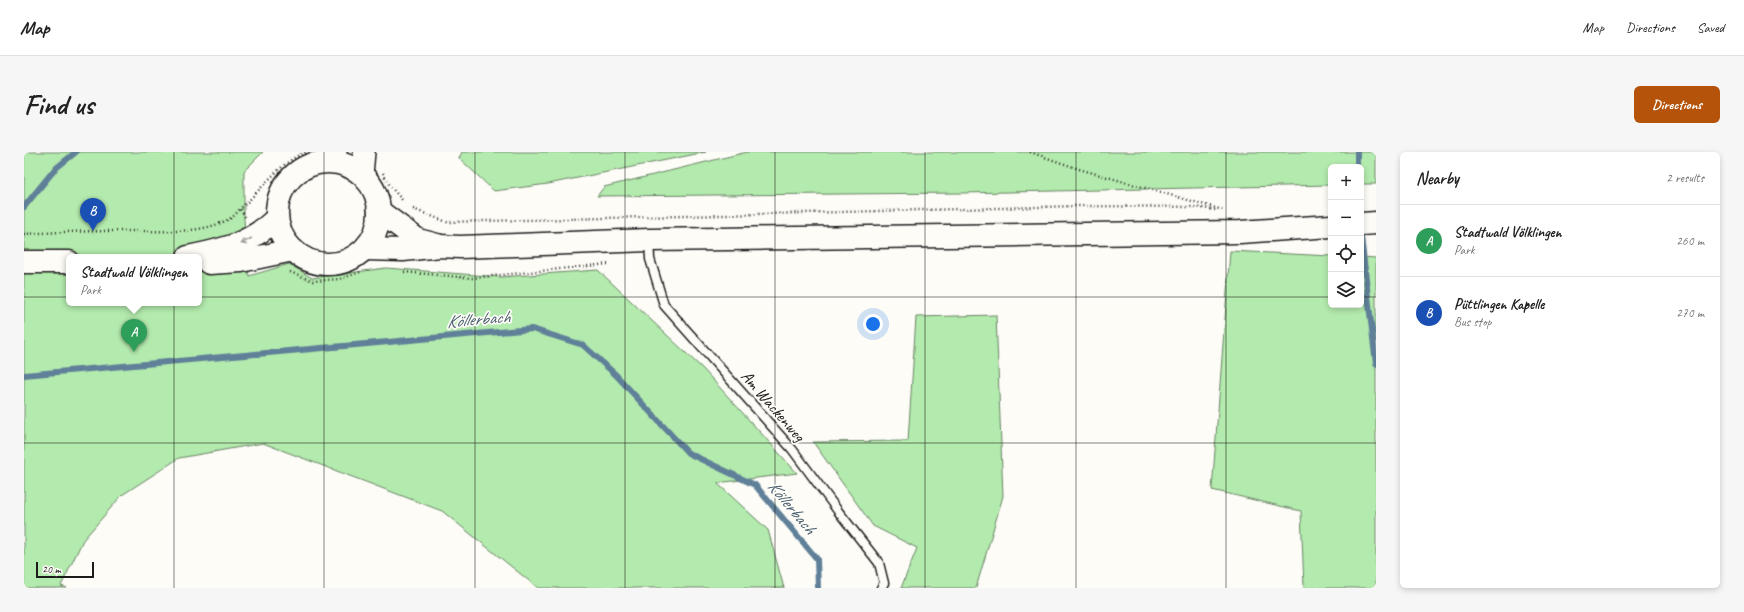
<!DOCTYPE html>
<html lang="en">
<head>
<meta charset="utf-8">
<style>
  :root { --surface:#fff; --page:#f6f6f6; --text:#222; --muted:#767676; --line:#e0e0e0; --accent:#b45309 }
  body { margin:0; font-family:Caveat,sans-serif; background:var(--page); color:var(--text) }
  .controls { position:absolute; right:12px; top:12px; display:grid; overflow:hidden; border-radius:6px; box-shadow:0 2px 6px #0003 }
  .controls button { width:36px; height:36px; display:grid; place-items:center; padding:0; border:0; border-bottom:1px solid var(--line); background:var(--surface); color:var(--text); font:20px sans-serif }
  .scale { position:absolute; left:12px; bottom:10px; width:58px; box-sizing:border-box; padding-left:4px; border:2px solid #1c1c1c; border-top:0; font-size:11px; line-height:14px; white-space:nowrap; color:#1c1c1c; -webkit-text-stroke:3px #fdfcf7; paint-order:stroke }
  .you { position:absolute; left:849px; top:172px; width:14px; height:14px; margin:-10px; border:3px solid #fff; border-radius:50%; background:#1a73e8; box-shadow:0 0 0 6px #1a73e833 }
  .badge { display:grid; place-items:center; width:26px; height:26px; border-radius:50%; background:var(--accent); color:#fff; font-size:13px; font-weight:700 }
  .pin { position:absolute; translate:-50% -33px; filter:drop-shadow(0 1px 2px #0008) }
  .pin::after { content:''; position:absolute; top:21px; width:14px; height:12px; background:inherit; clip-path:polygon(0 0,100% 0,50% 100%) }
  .popup { position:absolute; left:42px; top:102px; width:136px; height:52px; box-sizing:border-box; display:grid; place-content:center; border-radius:6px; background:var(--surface); filter:drop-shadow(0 1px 3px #0005); font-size:13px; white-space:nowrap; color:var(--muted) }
  .popup b { font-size:15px; color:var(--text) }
  .popup::after { content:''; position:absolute; left:50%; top:100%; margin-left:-8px; border:8px solid transparent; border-top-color:var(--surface) }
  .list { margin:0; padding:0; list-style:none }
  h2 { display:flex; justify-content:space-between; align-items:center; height:52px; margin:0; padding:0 16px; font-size:17px }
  h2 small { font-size:13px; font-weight:400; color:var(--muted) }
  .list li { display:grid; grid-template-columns:26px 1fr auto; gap:12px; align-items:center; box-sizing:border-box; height:72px; padding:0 16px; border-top:1px solid var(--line) }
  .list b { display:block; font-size:15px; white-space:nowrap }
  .list p { margin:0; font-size:13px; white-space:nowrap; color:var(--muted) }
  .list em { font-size:13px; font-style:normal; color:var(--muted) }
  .icon { flex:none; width:22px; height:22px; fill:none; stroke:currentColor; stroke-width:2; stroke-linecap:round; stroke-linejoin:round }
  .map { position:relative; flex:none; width:1352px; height:436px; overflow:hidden; border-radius:6px }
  header { display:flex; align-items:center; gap:24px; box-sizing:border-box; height:56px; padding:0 20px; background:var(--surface); border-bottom:1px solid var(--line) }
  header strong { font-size:19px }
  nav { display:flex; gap:22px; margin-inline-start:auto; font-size:14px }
  .intro { display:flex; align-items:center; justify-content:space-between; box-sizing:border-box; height:96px; padding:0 24px }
  h1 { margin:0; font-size:28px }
  .button { padding:10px 18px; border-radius:6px; background:var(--accent); color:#fff; font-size:14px; font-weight:700 }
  main { display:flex; gap:24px; padding:0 24px }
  aside { flex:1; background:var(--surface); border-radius:6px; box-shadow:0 2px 6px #0003 }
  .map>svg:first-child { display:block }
</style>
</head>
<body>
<header>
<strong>Map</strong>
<nav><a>Map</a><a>Directions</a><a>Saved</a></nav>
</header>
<div class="intro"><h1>Find us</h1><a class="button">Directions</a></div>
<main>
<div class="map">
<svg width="1352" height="436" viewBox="0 0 1352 436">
  <rect width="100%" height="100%" fill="#fdfcf7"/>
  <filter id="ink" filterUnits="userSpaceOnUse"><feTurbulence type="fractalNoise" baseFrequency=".025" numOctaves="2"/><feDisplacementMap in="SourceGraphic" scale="8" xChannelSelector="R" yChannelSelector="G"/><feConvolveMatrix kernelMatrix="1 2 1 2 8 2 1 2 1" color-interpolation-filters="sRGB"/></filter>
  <g filter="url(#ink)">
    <!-- green -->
    <g fill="#b3eaad" stroke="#688364" fill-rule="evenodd">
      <path d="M0,0H239L220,19V67L225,124L265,112L288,126L362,116L477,125L574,118L679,217L773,321L693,331L744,378L760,436H514L418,359L239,291L155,306L98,343L59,388L37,434L43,436H0ZM45,105H175V151H45Z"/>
      <path d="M438,0H682L524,32L470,39L435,6Z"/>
      <path d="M723,0H1352V32H1337V15H1307V33L938,41L573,44L580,35Z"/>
      <path d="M1206,99L1307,104V153H1337V105L1352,106V436H1280L1277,359L1188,338Z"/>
      <path d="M972,163L979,344L952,436H877L893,396L849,374L789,290L884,289L892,165Z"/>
    </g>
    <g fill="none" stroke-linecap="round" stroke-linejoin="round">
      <!-- stream -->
      <g stroke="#5f8098" stroke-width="6">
        <path d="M1333,0V15"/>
        <path d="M0,55L31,17L52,0"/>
        <path d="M1337,85L1352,212"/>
        <path d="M0,223L508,177L559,193L592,223L664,301L731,333L793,407L794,436"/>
      </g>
      <!-- service casing -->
      <g stroke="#1c1c1c" stroke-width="11">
        <path id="service" d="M625,88L626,107L640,153L768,297L814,359L855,411L860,431L857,436"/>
      </g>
      <!-- tertiary casing -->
      <g stroke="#1c1c1c" stroke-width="24">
        <g id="tertiary">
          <path d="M303,10L312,0"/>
          <path d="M338,23L340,0"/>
        </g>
      </g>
      <!-- secondary casing -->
      <g stroke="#1c1c1c" stroke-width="25">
        <g id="secondary">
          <circle cx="304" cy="61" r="51"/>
          <path d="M355,59L394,88L413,93"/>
          <path d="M1337,72L1352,71"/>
          <path d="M341,97L379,98L416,94L436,95L625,88L1216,80L1307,74"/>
          <path d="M164,105C199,98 226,92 253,66"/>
          <path d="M0,110H45"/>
          <path d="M185,111L217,109L269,98"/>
        </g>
      </g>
      <!-- path -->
      <g stroke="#1c1c1c" stroke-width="2.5" stroke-dasharray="1 3" stroke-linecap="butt">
        <path d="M1006,0L1055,17L1199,58"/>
        <path d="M359,21L366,34L379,49"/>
        <path d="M217,57L221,65"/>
        <path d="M389,57L423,70L1054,54L1170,55L1193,58"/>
        <path d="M0,82C32,80 65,79 97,79C130,78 175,84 205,67C210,65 214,59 218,55C238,37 256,10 282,0"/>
        <path d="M266,120L289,129L316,127L339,119"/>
        <path d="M380,120L448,126L584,112"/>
      </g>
      <!-- service -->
      <use href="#service" stroke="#fdfcf7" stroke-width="8"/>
      <!-- tertiary -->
      <use href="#tertiary" stroke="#fdfcf7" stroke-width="21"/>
      <!-- secondary -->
      <use href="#secondary" stroke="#fdfcf7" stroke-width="22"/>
    </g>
    <!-- one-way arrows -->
    <defs><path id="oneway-shaft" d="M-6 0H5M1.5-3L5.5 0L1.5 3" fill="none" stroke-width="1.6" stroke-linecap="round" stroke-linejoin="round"/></defs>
    <use stroke="#989794" href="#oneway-shaft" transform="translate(222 89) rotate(152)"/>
  </g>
  <!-- grid -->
  <path fill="none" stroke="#1c1c1c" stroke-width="1" stroke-opacity="0.55" d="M150,0V436M300,0V436M451,0V436M601,0V436M751,0V436M901,0V436M1052,0V436M1202,0V436M0,145H1307M1337,145H1352M0,291H1352"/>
  <g text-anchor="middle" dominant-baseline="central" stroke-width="3.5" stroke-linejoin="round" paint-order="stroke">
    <!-- street labels -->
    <g font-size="17" fill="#1c1c1c" stroke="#fdfcf7">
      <text transform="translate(749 254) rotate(49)">Am Wackenweg</text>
    </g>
    <!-- water labels -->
    <g font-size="18" font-style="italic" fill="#495e6e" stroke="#fdfcf7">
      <text transform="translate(454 167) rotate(-5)">Köllerbach</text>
      <text transform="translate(768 355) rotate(50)">Köllerbach</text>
    </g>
  </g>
</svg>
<div class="controls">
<button>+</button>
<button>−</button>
<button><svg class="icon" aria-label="locate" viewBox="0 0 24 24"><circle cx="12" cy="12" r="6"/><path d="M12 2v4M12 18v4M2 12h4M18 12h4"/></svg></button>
<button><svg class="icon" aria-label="layers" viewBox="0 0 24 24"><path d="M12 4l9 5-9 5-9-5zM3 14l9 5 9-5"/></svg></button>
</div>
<div class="scale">20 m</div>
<div class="you"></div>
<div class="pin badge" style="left:110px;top:200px;background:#2e9e5b">A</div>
<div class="popup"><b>Stadtwald Völklingen</b>Park</div>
<div class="pin badge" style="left:69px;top:79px;background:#1a4fb4">B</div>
</div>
<aside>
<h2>Nearby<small>2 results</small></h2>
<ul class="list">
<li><span class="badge" style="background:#2e9e5b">A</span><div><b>Stadtwald Völklingen</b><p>Park</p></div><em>260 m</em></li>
<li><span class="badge" style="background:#1a4fb4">B</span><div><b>Püttlingen Kapelle</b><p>Bus stop</p></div><em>270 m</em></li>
</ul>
</aside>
</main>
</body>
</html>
